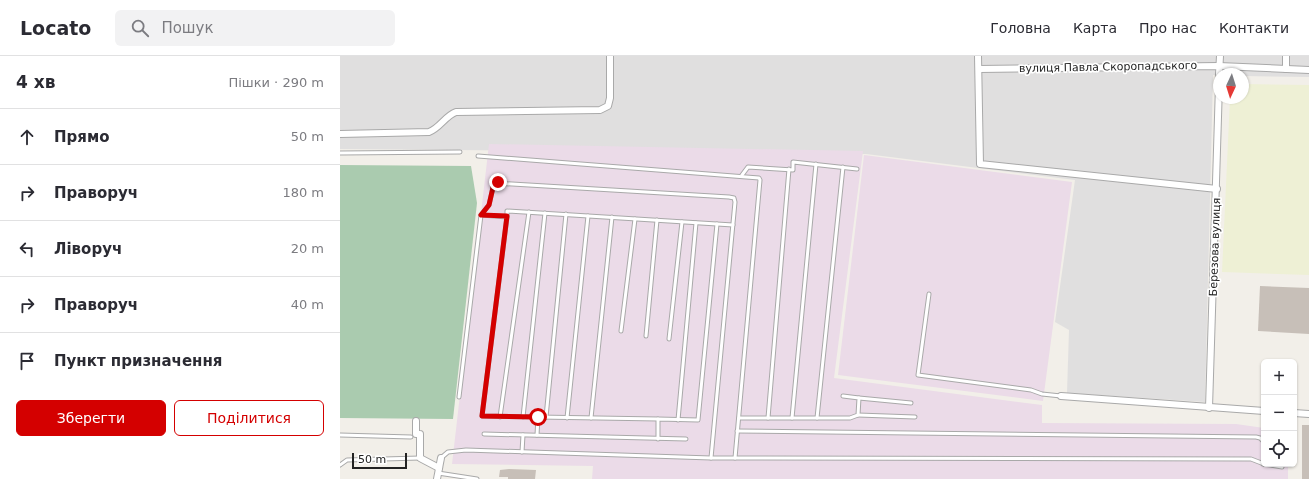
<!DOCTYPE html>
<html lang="uk">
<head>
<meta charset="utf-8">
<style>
  :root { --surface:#fff; --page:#f2f2f3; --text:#2b2b33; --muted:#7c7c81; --line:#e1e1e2; --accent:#d40000 }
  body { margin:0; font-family:"DejaVu Sans",sans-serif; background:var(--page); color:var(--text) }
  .controls { position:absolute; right:12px; bottom:12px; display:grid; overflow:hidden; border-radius:6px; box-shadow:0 1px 3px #0004 }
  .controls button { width:36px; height:36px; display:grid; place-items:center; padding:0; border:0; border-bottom:1px solid var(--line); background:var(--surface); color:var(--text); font:20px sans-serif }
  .compass { position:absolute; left:873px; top:12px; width:36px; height:36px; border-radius:50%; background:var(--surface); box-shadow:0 1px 3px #0004; rotate:184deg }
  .scale { position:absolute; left:12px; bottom:10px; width:55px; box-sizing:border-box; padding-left:4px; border:2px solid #222; border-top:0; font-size:11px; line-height:14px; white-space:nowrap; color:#222; -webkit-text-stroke:3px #fff; paint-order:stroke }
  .stop { position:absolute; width:12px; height:12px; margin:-9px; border:3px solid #d40000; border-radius:50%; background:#fff }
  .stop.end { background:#d40000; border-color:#fff; box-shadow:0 1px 4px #0008 }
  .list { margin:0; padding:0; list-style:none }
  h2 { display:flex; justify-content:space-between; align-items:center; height:52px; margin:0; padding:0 16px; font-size:17px }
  h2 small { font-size:13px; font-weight:400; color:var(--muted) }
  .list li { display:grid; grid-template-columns:26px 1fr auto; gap:12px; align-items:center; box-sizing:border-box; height:56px; padding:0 16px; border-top:1px solid var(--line) }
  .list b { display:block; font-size:15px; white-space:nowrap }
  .list em { font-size:13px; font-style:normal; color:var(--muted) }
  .actions { display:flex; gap:8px; padding:12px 16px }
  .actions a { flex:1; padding:9px 0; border:1px solid var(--accent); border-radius:6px; text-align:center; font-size:14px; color:var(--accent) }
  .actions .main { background:var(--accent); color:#fff }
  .icon { flex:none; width:22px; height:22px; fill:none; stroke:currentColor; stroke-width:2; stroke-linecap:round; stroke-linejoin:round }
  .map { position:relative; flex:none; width:969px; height:423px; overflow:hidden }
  header { display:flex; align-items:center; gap:24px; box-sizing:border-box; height:56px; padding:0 20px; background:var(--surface); border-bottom:1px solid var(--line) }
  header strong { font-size:19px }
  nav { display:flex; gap:22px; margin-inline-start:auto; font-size:14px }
  .search { width:280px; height:36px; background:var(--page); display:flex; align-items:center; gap:10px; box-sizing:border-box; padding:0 14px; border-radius:6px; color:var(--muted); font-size:15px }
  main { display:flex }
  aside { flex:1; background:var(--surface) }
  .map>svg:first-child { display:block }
</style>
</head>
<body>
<header>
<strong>Locato</strong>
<div class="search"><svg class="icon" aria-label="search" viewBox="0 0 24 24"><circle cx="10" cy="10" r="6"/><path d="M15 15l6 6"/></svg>Пошук</div>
<nav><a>Головна</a><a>Карта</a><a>Про нас</a><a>Контакти</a></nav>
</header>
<main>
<aside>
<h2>4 хв<small>Пішки · 290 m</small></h2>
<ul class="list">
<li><svg class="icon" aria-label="ahead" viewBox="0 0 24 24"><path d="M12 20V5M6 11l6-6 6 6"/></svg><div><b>Прямо</b></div><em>50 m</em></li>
<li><svg class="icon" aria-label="right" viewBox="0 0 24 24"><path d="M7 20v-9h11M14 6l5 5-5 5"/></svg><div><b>Праворуч</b></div><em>180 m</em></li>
<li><svg class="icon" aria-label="left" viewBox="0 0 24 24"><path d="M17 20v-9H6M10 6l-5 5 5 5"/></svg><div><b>Ліворуч</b></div><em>20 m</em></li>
<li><svg class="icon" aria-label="right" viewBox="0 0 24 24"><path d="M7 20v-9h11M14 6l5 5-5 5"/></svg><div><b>Праворуч</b></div><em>40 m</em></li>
<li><svg class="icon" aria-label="arrive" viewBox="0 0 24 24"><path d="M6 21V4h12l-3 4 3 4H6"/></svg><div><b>Пункт призначення</b></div></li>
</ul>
<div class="actions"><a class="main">Зберегти</a><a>Поділитися</a></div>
</aside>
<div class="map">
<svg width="969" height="423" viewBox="0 0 969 423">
  <rect width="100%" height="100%" fill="#f2efe9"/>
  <!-- residential -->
  <path fill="#e0dfdf" d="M0,0H969V21L903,20V18L873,19L865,346L727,337L729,274L715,266L735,124L526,98L0,93Z"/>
  <!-- industrial -->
  <g fill="#ebdbe8">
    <path d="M149,88L523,95L494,322L702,349V367L896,368L924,372V408H948V423H252L253,410L112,408Z"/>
    <path d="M524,99L732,126L703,345L498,319Z"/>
  </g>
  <!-- farmland -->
  <path fill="#eef0d5" d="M903,28L969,29V219L882,216L890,42H903Z"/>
  <!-- cemetery -->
  <path fill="#aacbaf" d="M0,109L131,110L137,147L113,363L0,362Z"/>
  <!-- building -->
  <g fill="#c7bfb8">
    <path d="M920,230L969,232V278L918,275Z"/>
    <rect x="962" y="369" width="7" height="54"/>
    <path d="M169,413L196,414L195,423H168V421H159L160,414Z"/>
  </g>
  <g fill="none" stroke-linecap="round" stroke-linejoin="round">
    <!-- lane casing -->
    <g stroke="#a9a9a9" stroke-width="5">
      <g id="lane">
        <path d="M0,97L120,96"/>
        <path d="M138,100L419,122L420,124L395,402"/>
        <path d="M402,119L408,111L453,114V106L517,113"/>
        <path d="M141,159L167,161V155L393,169"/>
        <path d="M167,161L142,360L318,363"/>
        <path d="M589,238L578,319L691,334L702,338L721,340"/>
        <path d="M281,275L295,163"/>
        <path d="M306,280L317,164"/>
        <path d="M329,283L342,166"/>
        <path d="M119,341L141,159L149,149L154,127L389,141L394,142L395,146L371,402"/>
        <path d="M519,342L571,347"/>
        <path d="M518,359L575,361"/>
        <path d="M160,361L189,156"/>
        <path d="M183,361L205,157"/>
        <path d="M206,361L226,158"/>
        <path d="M227,362L248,160"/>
        <path d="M251,362L272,161"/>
        <path d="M399,362H510L518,359L519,342L503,340"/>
        <path d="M428,362L449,113"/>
        <path d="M452,362L476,108"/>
        <path d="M477,362L503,111"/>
        <path d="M338,364L356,167"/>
        <path d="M397,375L916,381L920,382L924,386"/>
        <path d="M144,378L346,383"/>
        <path d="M0,379L71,381"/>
        <path d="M197,379L198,361"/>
        <path d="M318,383V363L358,364L377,168"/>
        <path d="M182,396L183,379"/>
        <path d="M101,402L108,396L126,394L371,402L911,403L924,408"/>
        <path d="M923,408L924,399"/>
        <path d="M924,408L942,411"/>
        <path d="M0,409L7,404L80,402"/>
        <path d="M98,417L137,423"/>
      </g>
    </g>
    <!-- street casing -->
    <g stroke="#a9a9a9" stroke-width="8">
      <g id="street">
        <path d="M638,0L640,108L877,133"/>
        <path d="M639,13L879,10L969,14"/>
        <path d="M946,13V0"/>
        <path d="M879,18L880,0"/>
        <path d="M0,78L89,76C100,72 105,60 116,56L260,54L268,50L270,42V0"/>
        <path d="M721,340L924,355"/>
        <path d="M869,352L879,29"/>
        <path d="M954,357L969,358"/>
        <path d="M76,365V378H80V402L99,412"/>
        <path d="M97,423L101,402"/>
      </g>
    </g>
    <!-- lane -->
    <use href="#lane" stroke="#fff" stroke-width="3"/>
    <!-- street -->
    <use href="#street" stroke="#fff" stroke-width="6"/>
  </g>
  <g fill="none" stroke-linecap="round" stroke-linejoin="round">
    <!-- route -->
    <path stroke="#d40000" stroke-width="5" d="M158,126L154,127L149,149L141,159L167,160L142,360L198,361"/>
  </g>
  <g text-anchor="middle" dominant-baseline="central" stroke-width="3.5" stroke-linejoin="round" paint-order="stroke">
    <!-- street labels -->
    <g font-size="11" fill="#222" stroke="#fff">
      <text transform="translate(768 11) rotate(-1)">вулиця Павла Скоропадського</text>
      <text transform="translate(875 191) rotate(-88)">Березова вулиця</text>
    </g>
  </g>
</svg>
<div class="controls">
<button>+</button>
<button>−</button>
<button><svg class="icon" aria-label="locate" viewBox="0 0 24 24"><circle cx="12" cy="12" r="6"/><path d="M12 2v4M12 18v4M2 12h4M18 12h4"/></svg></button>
</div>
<svg class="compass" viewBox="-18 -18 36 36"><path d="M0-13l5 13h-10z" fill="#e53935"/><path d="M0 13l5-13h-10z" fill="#7c7c81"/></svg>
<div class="scale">50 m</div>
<div class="stop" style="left:198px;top:361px"></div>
<div class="stop end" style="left:158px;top:126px"></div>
</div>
</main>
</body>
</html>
